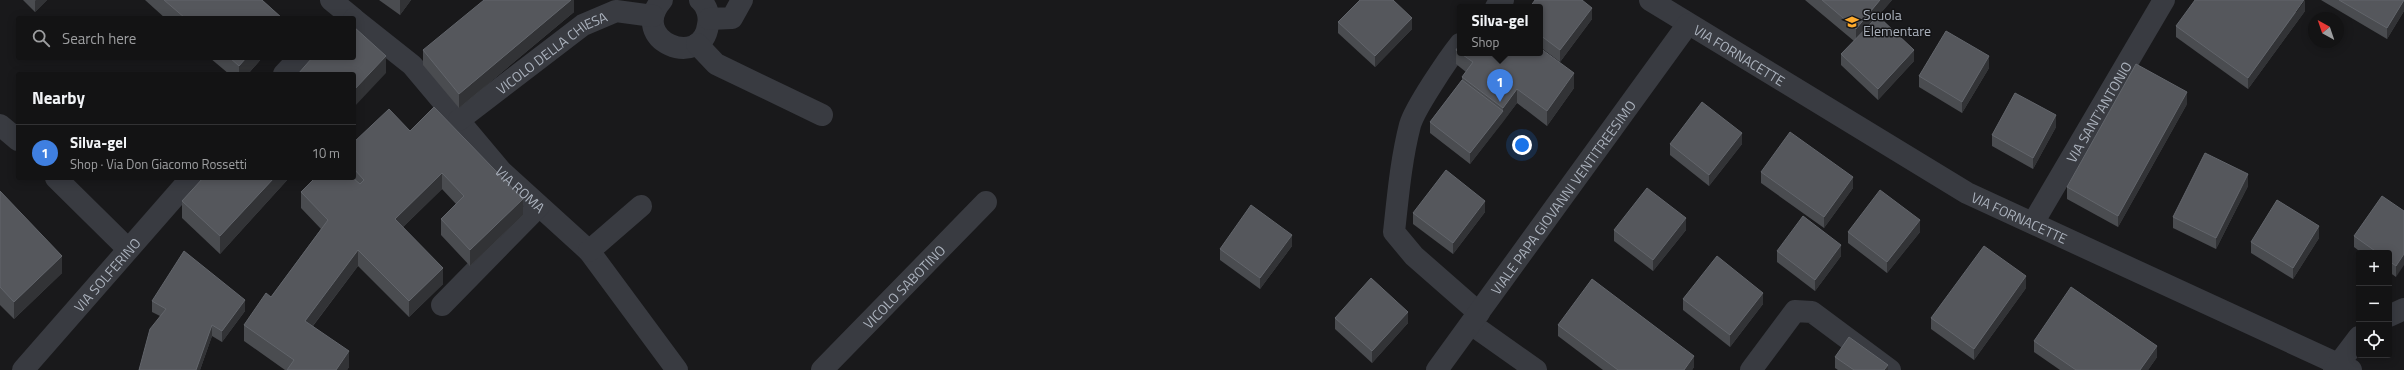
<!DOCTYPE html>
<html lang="en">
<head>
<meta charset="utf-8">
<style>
  :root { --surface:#131314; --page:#1c1c1d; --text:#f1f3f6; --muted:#9d9ea0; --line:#323234; --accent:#ffab2d }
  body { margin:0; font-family:"Titillium Web",sans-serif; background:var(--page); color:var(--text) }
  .controls { position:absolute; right:12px; bottom:12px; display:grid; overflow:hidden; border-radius:4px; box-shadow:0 2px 10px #0003 }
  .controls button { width:36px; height:36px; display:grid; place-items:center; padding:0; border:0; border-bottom:1px solid var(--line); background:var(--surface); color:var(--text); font:20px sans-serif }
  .compass { position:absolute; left:2308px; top:12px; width:36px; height:36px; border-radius:50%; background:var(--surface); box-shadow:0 2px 10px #0003; rotate:320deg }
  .you { position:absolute; left:1522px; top:145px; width:14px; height:14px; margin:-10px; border:3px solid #fff; border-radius:50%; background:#1a73e8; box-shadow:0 0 0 6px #1a73e833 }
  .badge { display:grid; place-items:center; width:26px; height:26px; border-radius:50%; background:var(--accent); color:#fff; font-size:13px; font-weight:700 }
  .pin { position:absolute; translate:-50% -33px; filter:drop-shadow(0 1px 2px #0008) }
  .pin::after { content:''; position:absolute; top:21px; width:14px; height:12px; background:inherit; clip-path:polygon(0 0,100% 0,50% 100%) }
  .popup { position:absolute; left:1457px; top:4px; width:86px; height:52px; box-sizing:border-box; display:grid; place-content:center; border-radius:4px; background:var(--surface); filter:drop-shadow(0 1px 3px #0005); font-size:13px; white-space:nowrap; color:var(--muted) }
  .popup b { font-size:15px; color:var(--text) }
  .popup::after { content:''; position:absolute; left:50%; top:100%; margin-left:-8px; border:8px solid transparent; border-top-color:var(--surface) }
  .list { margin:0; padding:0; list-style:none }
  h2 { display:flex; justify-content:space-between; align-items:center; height:52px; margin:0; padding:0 16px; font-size:17px }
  h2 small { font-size:13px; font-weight:400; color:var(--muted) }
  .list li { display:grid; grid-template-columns:26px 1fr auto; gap:12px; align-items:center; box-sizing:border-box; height:56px; padding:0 16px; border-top:1px solid var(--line) }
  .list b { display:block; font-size:15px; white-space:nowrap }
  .list p { margin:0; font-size:13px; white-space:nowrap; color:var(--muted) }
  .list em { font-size:13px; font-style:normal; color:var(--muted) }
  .icon { flex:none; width:22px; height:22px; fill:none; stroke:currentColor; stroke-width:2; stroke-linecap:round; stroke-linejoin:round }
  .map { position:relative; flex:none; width:2404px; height:370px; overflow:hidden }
  .search { position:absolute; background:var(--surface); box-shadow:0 2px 10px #0003; left:16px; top:16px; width:340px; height:44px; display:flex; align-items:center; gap:10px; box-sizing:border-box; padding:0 14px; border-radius:4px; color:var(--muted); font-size:15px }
  .panel { position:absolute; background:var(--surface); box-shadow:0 2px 10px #0003; left:16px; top:72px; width:340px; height:108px; border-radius:4px }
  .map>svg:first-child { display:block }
</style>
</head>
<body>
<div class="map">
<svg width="2404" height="370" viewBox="0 0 2404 370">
  <rect width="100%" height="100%" fill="#19191b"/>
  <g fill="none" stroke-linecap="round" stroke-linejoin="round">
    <!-- minor -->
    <g stroke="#393b41" stroke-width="22">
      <path d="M331,0L353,18"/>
      <path d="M662,0C627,40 702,71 708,25C710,16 707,6 700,0"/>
      <path id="s1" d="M1650,0L1967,193L2351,370"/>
      <path d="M1496,7L1503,0"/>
      <path id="s2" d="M354,19L412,65L502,172L589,251L677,370"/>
      <path d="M709,19L732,18L742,0"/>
      <path d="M697,44L716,64L822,115"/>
      <path d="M1460,44C1448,59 1415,108 1410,125C1401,160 1398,196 1394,232L1414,256L1479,313"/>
      <path d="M284,74L299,58"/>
      <path id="s3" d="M459,120L583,25L616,11L653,16"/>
      <path d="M0,125L18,140"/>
      <path d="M56,178L128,249"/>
      <path id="s4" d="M2033,223L2164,0"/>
      <path d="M589,251L641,206"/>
      <path d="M442,305L539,206"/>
      <path d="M2389,316L2404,309"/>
      <path d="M1471,324L1536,370"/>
      <path id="s5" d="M23,370L191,178"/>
      <path id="s6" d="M822,370L986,202"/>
      <path id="s7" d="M1437,370L1688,24"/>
      <path d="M1751,370L1795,311L1812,312L1890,370"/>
      <path d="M2334,370L2359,337"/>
    </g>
  </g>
  <!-- wall -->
  <g fill="#4a4c50">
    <path d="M23,0H47L35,12Z"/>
    <path d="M145,0H262L282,18H165Z"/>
    <path d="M379,0H411L400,15Z"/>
    <path d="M574,0V12L459,108L423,65V50Z"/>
    <path d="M1805,0H1892L1878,16L1914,61L1878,100L1841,65V54L1854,41Z"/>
    <path d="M2321,0H2404V11L2387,39Z"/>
    <path d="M1540,7L1592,19L1560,62L1540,47Z"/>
    <path d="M2305,11L2248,89L2176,37V26Z"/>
    <path d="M1338,22L1412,29L1375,67L1338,33Z"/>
    <path d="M1456,50L1574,88L1547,126L1517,103L1470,164L1430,133V122L1462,80V77L1466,72L1456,64Z"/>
    <path d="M210,58H262L248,74H229Z"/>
    <path d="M1989,68L1962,113L1919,87V76Z"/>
    <path d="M2187,104L2118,227L2067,199V187Z"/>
    <path d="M2056,127L2033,169L1992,146V135Z"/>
    <path d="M410,131L523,215L470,266L441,235V219L456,204L442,189L403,227L443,284L409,317L358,266L313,326L349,367L347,370H285L244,341V325L271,297L321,229L301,208V192L315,178H354V142Z"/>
    <path d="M1670,144H1742L1709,186L1670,155Z"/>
    <path d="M1761,172L1853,188L1824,228L1761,183Z"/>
    <path d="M203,178H289L220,254L182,218V201Z"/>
    <path d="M2248,186L2216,249L2173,228V217Z"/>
    <path d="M0,191L62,273L14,319L0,305Z"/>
    <path d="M2404,211L2396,277L2389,272V253H2362L2354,247V236Z"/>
    <path d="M1485,212L1453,254L1413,224V213Z"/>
    <path d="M1614,230H1686L1653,271L1614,241Z"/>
    <path d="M1848,232H1920L1887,273L1848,243Z"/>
    <path d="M2319,238L2293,279L2251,253V242Z"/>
    <path d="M1292,246L1260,289L1220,260V249Z"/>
    <path d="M1777,251L1841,256L1815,291L1777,262Z"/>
    <path d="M2026,288L1974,360L1931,329V318Z"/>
    <path d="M1683,299L1763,304L1730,347L1683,310Z"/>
    <path d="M152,301L245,311L222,342L212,336L200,370H139L160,316L152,312Z"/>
    <path d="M1335,318L1408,323L1372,363L1335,329Z"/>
    <path d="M1558,325L1694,367L1692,370H1603L1558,336Z"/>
    <path d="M2034,341L2157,357L2148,370H2060L2034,352Z"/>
    <path d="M1835,357L1888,370H1838L1835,368Z"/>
  </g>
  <!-- shaded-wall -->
  <g fill="#323336">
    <path d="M36,0H47L35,12V1Z"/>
    <path d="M400,0H411L400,15Z"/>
    <path d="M571,0H574V12L459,108V94Z"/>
    <path d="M1880,0H1892L1856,43V29Z"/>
    <path d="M2305,0V11L2248,89V78Z"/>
    <path d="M2404,0V11L2387,39V28Z"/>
    <path d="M1592,8V19L1560,62V50Z"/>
    <path d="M1412,18V29L1375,67V56Z"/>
    <path d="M1914,50V61L1878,100V89Z"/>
    <path d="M386,56V73L354,107V90Z"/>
    <path d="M1989,56V68L1962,113V102Z"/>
    <path d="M246,58H262L248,74H239V66Z"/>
    <path d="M1574,73V88L1547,126V111Z"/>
    <path d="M1517,89V103L1503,122V108Z"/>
    <path d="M2187,92V104L2118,227V216Z"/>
    <path d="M1503,111V122L1470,164V153Z"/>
    <path d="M2056,115V127L2033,169V158Z"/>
    <path d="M1742,133V144L1709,186V175Z"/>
    <path d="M442,173V189L395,235V219Z"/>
    <path d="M2248,174V186L2216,249V238Z"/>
    <path d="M1853,177V188L1824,228V217Z"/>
    <path d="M274,178H289L220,254V236Z"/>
    <path d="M523,199V215L470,266V250Z"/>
    <path d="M1485,201V212L1453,254V243Z"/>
    <path d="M1686,218V230L1653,271V260Z"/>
    <path d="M1920,220V232L1887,273V262Z"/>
    <path d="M2319,226V238L2293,279V268Z"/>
    <path d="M1292,235V246L1260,289V278Z"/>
    <path d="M1841,245V256L1815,291V280Z"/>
    <path d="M358,250V266L305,336V321Z"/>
    <path d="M2404,254V265L2396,277V266Z"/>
    <path d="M62,256V273L14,319V302Z"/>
    <path d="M443,268V284L409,317V301Z"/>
    <path d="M2026,276V288L1974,360V349Z"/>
    <path d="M1763,293V304L1730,347V335Z"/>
    <path d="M245,300V311L222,342V331Z"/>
    <path d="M1408,312V323L1372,363V351Z"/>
    <path d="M212,325V336L200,370H196Z"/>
    <path d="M2157,346V357L2148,370H2140Z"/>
    <path d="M349,351V367L347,370H336Z"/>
    <path d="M1694,356V367L1692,370H1684Z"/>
    <path d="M1888,365V370H1884Z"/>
  </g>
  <!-- building -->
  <g fill="#55575c" stroke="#62656b">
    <path d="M164,0H262L282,18H185Z"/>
    <path d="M484,0H571L459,94L423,50Z"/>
    <path d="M1360,0H1393L1412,18L1375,56L1338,22Z"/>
    <path d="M1535,0H1582L1592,8L1560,50L1540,35V7H1530Z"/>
    <path d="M1822,0H1880L1856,29Z"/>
    <path d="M2195,0H2304L2248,78L2176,26Z"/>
    <path d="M2339,0H2404L2387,28Z"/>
    <path d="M1878,16L1914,50L1878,89L1841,54Z"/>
    <path d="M354,27L386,56L354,90V74H298L312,58H354Z"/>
    <path d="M1946,31L1989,56L1962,102L1919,76Z"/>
    <path d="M1460,44V53L1456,50Z"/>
    <path d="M1540,48L1574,73L1547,111L1517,89L1503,108L1462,77L1473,62L1460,53H1540Z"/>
    <path d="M230,58H246L239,66Z"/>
    <path d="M2136,64L2187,92L2118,216L2067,187Z"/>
    <path d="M1462,80L1503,111L1470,153L1430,122Z"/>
    <path d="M2015,93L2056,115L2033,158L1992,135Z"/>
    <path d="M1702,102L1742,133L1709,175L1670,144Z"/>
    <path d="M434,107L523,199L470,250L441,219L464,196L442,173L395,219L443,268L409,301L358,250L305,321L349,351L336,370H287L294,360L244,325L266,293L271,297L328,220L301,192L315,178H353L360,184L364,180L354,169V142L389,109L410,131Z"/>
    <path d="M1790,132L1853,177L1824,217L1761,172Z"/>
    <path d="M2205,153L2248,174L2216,238L2173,217Z"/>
    <path d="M1446,170L1485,201L1453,243L1413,213Z"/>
    <path d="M203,178H274L220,236L182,201Z"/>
    <path d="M1647,188L1686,218L1653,260L1614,230Z"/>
    <path d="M1880,190L1920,220L1887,262L1848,232Z"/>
    <path d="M0,191L62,256L14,302L0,287Z"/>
    <path d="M2382,196L2404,211V254L2396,266L2389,261V253H2378L2354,236Z"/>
    <path d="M2277,200L2319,226L2293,268L2251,242Z"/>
    <path d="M1251,205L1292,235L1260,278L1220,249Z"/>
    <path d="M1803,216L1841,245L1815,280L1777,251Z"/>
    <path d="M1984,246L2026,276L1974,349L1931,318Z"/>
    <path d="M184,251L245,300L222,331L212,325L196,370H139L150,329L166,309L152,301Z"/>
    <path d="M1717,256L1763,293L1730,335L1683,299Z"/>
    <path d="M1371,278L1408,312L1372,351L1335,318Z"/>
    <path d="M1592,279L1694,356L1684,370H1618L1558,325Z"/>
    <path d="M2071,287L2157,346L2140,370H2076L2034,341Z"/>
    <path d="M1849,337L1888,365L1884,370H1854L1835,357Z"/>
  </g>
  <!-- icons -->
  <defs>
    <g id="school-bare" transform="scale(1.08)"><path d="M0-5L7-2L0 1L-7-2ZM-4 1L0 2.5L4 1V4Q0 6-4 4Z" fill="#ffab2d" stroke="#141416" stroke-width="2.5" paint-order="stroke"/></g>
  </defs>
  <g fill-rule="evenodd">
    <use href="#school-bare" x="1852" y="22"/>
  </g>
  <g text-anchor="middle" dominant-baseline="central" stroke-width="3" stroke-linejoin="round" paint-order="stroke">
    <!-- poi labels -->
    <g font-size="14" fill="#aab1bc" stroke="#141416" text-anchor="start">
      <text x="1863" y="14">Scuola<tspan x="1863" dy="16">Elementare</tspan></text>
    </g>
    <!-- street labels -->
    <g font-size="14" fill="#aab1bc" stroke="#141416">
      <text stroke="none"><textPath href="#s3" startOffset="115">VICOLO DELLA CHIESA</textPath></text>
      <text stroke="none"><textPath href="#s1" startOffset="105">VIA FORNACETTE</textPath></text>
      <text stroke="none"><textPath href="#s4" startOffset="129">VIA SANT'ANTONIO</textPath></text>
      <text stroke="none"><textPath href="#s2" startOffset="239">VIA ROMA</textPath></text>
      <text stroke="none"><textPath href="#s7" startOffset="214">VIALE PAPA GIOVANNI VENTITREESIMO</textPath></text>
      <text stroke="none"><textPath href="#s1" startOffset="429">VIA FORNACETTE</textPath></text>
      <text stroke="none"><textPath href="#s5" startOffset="127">VIA SOLFERINO</textPath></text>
      <text stroke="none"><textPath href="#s6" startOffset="117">VICOLO SABOTINO</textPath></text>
    </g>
  </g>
</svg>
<div class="controls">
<button>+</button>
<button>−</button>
<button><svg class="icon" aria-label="locate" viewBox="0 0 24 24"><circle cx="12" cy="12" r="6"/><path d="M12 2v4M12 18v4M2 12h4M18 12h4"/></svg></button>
</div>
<svg class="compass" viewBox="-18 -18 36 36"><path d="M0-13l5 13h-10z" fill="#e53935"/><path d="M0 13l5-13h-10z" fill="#9d9ea0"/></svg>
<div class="you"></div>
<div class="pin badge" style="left:1500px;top:102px;background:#3f7fe0">1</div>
<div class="popup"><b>Silva-gel</b>Shop</div>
<div class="search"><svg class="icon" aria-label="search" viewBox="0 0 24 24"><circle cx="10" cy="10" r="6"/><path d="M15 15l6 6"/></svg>Search here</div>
<section class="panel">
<h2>Nearby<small></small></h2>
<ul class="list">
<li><span class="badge" style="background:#3f7fe0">1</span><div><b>Silva-gel</b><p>Shop · Via Don Giacomo Rossetti</p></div><em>10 m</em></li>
</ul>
</section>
</div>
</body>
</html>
